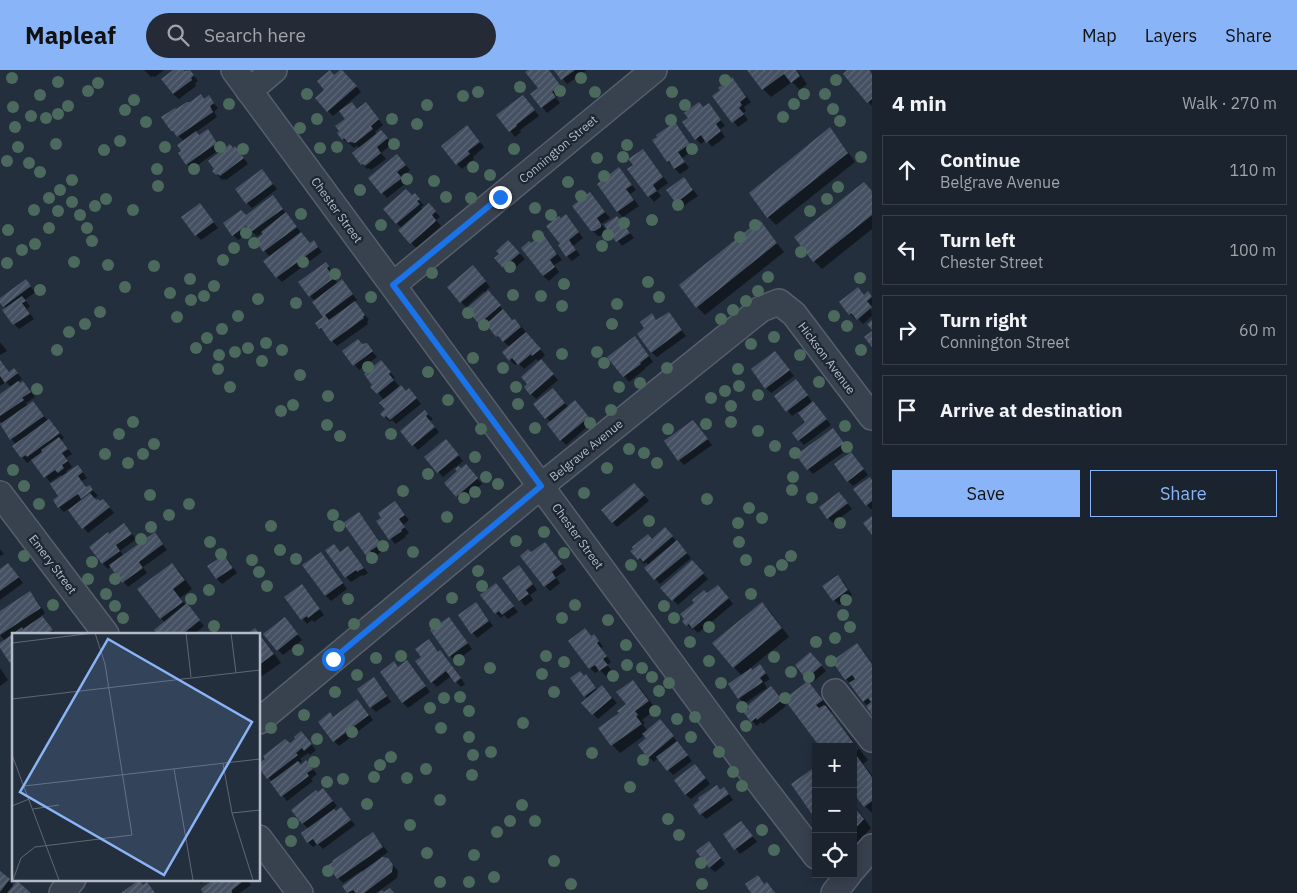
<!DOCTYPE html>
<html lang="en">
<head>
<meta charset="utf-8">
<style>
  :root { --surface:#1b232e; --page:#242b36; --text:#f1f3f6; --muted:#a0a4aa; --line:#39404a; --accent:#8ab4f8 }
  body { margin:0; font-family:"IBM Plex Sans",sans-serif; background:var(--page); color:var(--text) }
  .controls { position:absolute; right:15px; bottom:15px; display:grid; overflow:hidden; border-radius:0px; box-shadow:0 2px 12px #0003 }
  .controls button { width:45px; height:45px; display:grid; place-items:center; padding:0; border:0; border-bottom:1px solid var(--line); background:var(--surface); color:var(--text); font:25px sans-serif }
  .stop { position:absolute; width:15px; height:15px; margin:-11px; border:4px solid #1a73e8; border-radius:50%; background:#fff }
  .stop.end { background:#1a73e8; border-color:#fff; box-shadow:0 1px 5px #0008 }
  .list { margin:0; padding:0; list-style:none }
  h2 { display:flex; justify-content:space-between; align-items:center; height:65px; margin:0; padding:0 20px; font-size:21px }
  h2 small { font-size:16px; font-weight:400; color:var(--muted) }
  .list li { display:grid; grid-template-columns:32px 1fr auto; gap:15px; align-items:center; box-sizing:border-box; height:70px; margin:0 10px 10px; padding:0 10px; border:1px solid var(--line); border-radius:0px }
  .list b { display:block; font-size:19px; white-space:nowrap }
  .list p { margin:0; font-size:16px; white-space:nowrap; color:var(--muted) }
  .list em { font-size:16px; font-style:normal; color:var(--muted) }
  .actions { display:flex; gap:10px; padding:15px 20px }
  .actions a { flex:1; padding:11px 0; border:1px solid var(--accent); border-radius:0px; text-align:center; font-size:18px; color:var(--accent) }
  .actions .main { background:var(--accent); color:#111 }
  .icon { flex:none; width:28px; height:28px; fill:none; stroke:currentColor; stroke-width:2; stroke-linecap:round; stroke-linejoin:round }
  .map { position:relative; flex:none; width:872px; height:823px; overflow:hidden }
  header { display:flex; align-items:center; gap:30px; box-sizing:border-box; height:70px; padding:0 25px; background:var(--accent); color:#111 }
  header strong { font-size:24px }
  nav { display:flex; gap:28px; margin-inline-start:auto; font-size:18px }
  .search { width:350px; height:45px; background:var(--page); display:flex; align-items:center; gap:12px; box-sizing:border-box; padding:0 18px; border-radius:28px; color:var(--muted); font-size:19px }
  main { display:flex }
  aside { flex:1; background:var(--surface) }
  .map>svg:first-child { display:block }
</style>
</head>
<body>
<header>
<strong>Mapleaf</strong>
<div class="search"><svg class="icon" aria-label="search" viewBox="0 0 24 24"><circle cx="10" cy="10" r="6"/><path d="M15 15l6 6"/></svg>Search here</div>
<nav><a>Map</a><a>Layers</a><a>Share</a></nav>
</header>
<main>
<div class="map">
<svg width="872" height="823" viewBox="0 0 872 823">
  <defs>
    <pattern id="building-hatch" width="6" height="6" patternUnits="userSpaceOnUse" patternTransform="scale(1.25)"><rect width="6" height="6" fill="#455162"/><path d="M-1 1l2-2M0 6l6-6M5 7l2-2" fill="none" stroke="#5d6877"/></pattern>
  </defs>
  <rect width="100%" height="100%" fill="#242f3e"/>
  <!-- shadow -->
  <g fill="#0007">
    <path d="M144,0H164L155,7L153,6L151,7Z"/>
    <path d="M175,0H184L186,2L189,0L198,11L195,13L196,16L179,29L173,24Z"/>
    <path d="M530,0H549L565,21L556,28L560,33L547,43L532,24L539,19Z"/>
    <path d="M556,0H587L567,14Z"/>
    <path d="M749,0H797L807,14L800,20L792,12L771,27L763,19Z"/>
    <path d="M849,0H868L872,4V36L868,32Z"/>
    <path d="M346,5L361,22L333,46L328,41L326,20L335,6Z"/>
    <path d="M732,9L751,32L744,37L746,41L743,43L748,50L738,57L714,26Z"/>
    <path d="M208,27L218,38L214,42L217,47L196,62L200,66L208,61L222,78L192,99L187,94L183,81L184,71L172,60L176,41L204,30Z"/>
    <path d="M528,31L539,46L520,60L521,62L515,67L498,45Z"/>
    <path d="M709,34L725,56L720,59L725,67L712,77L706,70L701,74L696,69L703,38Z"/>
    <path d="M371,39L383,55L375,62L377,65L386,67L392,74L381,83L386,89L371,100L369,98L367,99L362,94L361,78L356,76L354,78L349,73L348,74L343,69L358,40Z"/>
    <path d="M680,59L694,80L682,88L689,98L680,104L668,92L653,71Z"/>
    <path d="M830,59L837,67L855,92L776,155L768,147L751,123Z"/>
    <path d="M472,62L484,77L473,87L474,89L462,99L457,94Z"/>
    <path d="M240,83L248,94L226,110L224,109L222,110L214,101Z"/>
    <path d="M397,85L410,100L401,108L406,113L387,128L370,108Z"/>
    <path d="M647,86L668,113L657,121L661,126L654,132L629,100Z"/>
    <path d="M619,99L636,120L630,124L639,136L623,147L618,142L598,114Z"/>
    <path d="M262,100L277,119L252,138L247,133Z"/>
    <path d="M864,113L872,121V159L822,199L814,191Z"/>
    <path d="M689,114L698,126L682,137L668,120Z"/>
    <path d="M590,124L610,148L601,154L606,160L605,162L600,166H598L592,160Z"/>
    <path d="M414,125L424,135L421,137L423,140L429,135L440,147L436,150L441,156L416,178L400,160L402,159L385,139Z"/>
    <path d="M277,132L310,174L314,172L322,182L282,212L277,207L270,187L256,171L264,165L263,162L257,166L251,161L238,170L233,165L246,146Z"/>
    <path d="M200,135L218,158L201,170L196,165Z"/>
    <path d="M617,147L634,168L622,176L606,155Z"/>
    <path d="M561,149L571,151L583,168L573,176L580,185L572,191L567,186L562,174Z"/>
    <path d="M760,152L767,160L784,182L705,245L697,237Z"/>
    <path d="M548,171L562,190L554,195L559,202L549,211L543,206L531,175Z"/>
    <path d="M513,176L525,189L509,203L496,189Z"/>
    <path d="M326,194L333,202L331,204L338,214L347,216L357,230L355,232L369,250L367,252L368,254L337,276L320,258L325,248L315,231L310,226Z"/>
    <path d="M478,202L490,217L486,220L513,252L515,250L520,255L545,285L540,290L558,310L536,329L531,324L529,314L540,292L536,289L524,299L518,293L515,295L510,290V277L497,266L488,255L485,258L480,253L486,223L484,221L466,237L461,232Z"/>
    <path d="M26,211L35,222L25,230L30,236L27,239L34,249L19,259L14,254L6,238L0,230Z"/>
    <path d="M868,223L872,227V236L871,237L872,246L863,254L857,248L855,249L850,244Z"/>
    <path d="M669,243L686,266L657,287L651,282L646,258L651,245L657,251Z"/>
    <path d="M0,272L7,281L0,285Z"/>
    <path d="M640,273L653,292L645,298V299L629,312L609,287Z"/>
    <path d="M367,275L377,287L359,300L344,281Z"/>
    <path d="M775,282L794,306L771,323L766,318Z"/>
    <path d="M0,291L9,303L14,300L19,305L22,309L17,312L28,318L35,327L26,333L28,336L33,332L48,351L49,350L54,355L64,368L61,370L72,384L66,388L72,397L66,401L68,403L78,396L87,408L82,411L87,418L89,416L98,426L94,428L97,432L108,435L114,443L88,463L68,439L64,442L59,437L63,407L61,405L50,412L32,389L27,393L14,377L17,375L11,369L0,351V325L11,317L6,312L0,316Z"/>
    <path d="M386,297L395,308L393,309L400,317L406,322L414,325L421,334L396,354L392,350L390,352L382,344L387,340L384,330L378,323Z"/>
    <path d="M801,316L812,332L831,355L804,375L799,370L807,352L799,341L792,346L776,326Z"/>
    <path d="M557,324L568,337H580L593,352L566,375L561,370L551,352L546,348Z"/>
    <path d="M425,342L433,349L430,351L439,362L418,380L413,375Z"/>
    <path d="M693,351L712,375L684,395L679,390Z"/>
    <path d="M837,365L848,379L813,404L808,399Z"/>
    <path d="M451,376L463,391L457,396L461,400L471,401L482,414L462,431L445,413L459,401L455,397L443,407L426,387Z"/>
    <path d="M856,389L868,405L853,416L848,411Z"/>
    <path d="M872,411V440L867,435Z"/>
    <path d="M639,419L649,431L617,457L612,452Z"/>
    <path d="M844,429L852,439L833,453L828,448Z"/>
    <path d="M395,433L409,450L403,455L409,463L405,466L406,467L395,474L378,452Z"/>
    <path d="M359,444L364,449L385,479L374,487L376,489L373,491L368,486L345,453Z"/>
    <path d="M129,460L136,469L120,481L124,486L159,469L167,480L143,497L147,503L128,517L111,496L108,499L103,494L91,477L109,466Z"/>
    <path d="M670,464L691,488L660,514L646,498L649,496L646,492L644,494L639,489L652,470Z"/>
    <path d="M550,478L566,500L556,507L560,513L550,521L545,516L531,484Z"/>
    <path d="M0,479L4,484L0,486Z"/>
    <path d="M327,481L341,483H353L368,503L363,506L362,505L351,512L346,507Z"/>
    <path d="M224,486L229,491L237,503L222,514L217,509Z"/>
    <path d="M325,489L347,519L331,531L325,525Z"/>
    <path d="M8,494L23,513L0,530V500Z"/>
    <path d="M172,494L180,502L192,519L180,528L204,556L194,564H159L156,560L165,553L161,548Z"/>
    <path d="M697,497L708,509L678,535L662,518Z"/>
    <path d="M524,502L537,520L530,525L533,530L525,536L504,509Z"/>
    <path d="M838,506L843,511L852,525L839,535L834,530Z"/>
    <path d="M496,515L518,542L508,549L504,545L501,548L496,543Z"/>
    <path d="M307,521L324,545L314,552L312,550L307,554L286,528Z"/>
    <path d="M723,521L733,534L698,563L694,559L692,560L684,551L707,525Z"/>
    <path d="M30,523L35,528L45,543L41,546L56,564H14V594L0,576V574L5,571L0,565V543Z"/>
    <path d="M762,533L770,541L789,567L749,599L752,601L760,596L770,609L764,613L767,618L744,634L729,615L742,606L734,597Z"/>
    <path d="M481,539L493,556L477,568L460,546Z"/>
    <path d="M289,554L302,570L283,585L278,580Z"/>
    <path d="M454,554L472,579L456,591L450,586Z"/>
    <path d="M255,560L263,568L281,593L259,608V564H249Z"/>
    <path d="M585,560L592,567L594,566L599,571L603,577L601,578L611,592L607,595L612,601L606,606L600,600L595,603L590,598Z"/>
    <path d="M429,570L439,583L445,587L465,614L461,617L451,606L437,617L432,612L423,587Z"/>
    <path d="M857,575L865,583L872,593V643L852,615L846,609Z"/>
    <path d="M815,589L826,601L812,613L807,608Z"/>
    <path d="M407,592L412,597L430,622L408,638L403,633L381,602L394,593L399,598Z"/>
    <path d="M0,598L8,610L0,616Z"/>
    <path d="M586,606L598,620L607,622L617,633L598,649L593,644L588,629L585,626L584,607Z"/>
    <path d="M633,611L641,619L656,639L642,650L645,653L643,655L648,661L665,656L692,691L673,705L658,688L654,692L649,687L647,668L645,665L620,683L612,675L600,658L621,643L627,635Z"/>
    <path d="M808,613L818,623L832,642L831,643L868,690L863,694L872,705V743L865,736L853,721V677H821Z"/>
    <path d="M379,614L391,632L376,642L371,637L359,619Z"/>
    <path d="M776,623L786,636L763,654L761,652L757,656L752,651Z"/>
    <path d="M362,635L373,650L339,676L334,671V648Z"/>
    <path d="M306,668L316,680L310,685L308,683L300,689L302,691L299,693L301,696L306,692L317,704L311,709L313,711L287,731L259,695L290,674Z"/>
    <path d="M700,700L710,714L691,729L685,724Z"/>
    <path d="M721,721L729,724L733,730L706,749L701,744V730Z"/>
    <path d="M318,724L328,725L337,736L332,740L336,743L341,738L355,755L323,779L318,774L313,777L308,772L309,759L302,753Z"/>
    <path d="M853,733L871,758L853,778Z"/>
    <path d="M741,752L757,772L740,784L724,764Z"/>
    <path d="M373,764L378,769L388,782L380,788L387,789L393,795L398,801L397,808L376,823H348L344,816L363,802L361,801L343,813L338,808Z"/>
    <path d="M709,773L725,794L715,802L709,797Z"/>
    <path d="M0,803L14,816L29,823H0Z"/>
    <path d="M196,809H247L251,815L240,823H205L210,813L206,810L201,814Z"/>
  </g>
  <!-- building -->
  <g fill="url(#building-hatch)">
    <path d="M173,0H184L185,1L190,0L194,5L191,8L192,10L173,24L161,9Z"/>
    <path d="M330,0L334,5L340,0H342L357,16L327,42L315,28L324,20L317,11Z"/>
    <path d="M528,0H549L561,16L552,22L556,27L541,38L530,24L538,18L525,2Z"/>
    <path d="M554,0H575L561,10Z"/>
    <path d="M747,0H796L800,6L791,13L784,4L762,20Z"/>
    <path d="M847,0H869L872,4V29L867,33L843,4Z"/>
    <path d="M732,7L746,27L740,32L742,35L739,38L744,44L732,53L712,26L720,20L718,18Z"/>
    <path d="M201,24L204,29L209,25L214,33L210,36L213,42L177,67L173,61H171L161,47L175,38L176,39L187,32H190Z"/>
    <path d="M523,25L535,40L516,55L517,56L509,62L496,45Z"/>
    <path d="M352,32L357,39L366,32L379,49L371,56L373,59L355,73L350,72L348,73L344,68L342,70L337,63L339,61L335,56L345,49L339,41Z"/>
    <path d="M699,32L703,37L709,33L721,50L716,54L721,61L706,73L701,65L695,70L682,52L688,48L684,43Z"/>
    <path d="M675,52L690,74L678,82L685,92L674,99L669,91L667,92L652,70L657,67L656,65Z"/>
    <path d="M467,55L480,72L468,81L470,84L456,95L441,76Z"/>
    <path d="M830,57L848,83L767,148L749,123Z"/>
    <path d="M208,59L217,73L186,95L178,83L181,81L177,75L196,61L199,65Z"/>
    <path d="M381,60L388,68L377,77L381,83L365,96L363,94L361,95L352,83Z"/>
    <path d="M230,74L233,78L235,76L244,88L220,106L218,104L216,105L212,101L214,99L208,91Z"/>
    <path d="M643,79L663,107L653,115L657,121L648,127L627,99L633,95L628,89Z"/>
    <path d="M397,84L406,95L397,102L402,108L381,124L368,108Z"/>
    <path d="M619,97L632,115L626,119L634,130L617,142L597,114Z"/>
    <path d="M262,99L273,114L246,134L235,119Z"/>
    <path d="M684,107L693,120L676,133L666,120Z"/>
    <path d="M864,112L872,121V145L813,192L794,167Z"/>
    <path d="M406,119L412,125L415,123L420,129L417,131L420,134L396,154L383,139Z"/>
    <path d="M590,122L605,142L597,148L601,154V157L595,161H591L572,136Z"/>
    <path d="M273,125L283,139L251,162L246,156L232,166L223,153L241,140L246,145Z"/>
    <path d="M200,133L214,152L195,166L181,147Z"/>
    <path d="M429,133L436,141L432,145L436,150L435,152L410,174L398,160Z"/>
    <path d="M286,142L297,157L263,182L255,170L263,164L261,162Z"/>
    <path d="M566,144L579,162L569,170L576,180L566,187L558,175L560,174L546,156L559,146L561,148Z"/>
    <path d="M617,146L630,163L616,172L604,155Z"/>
    <path d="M760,150L777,173L696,238L679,215Z"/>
    <path d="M301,162L310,173L314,170L318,177L276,208L263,191Z"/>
    <path d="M543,164L557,184L550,190L555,197L543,206L521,178L529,171L531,173Z"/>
    <path d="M508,170L520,183L503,198L494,188L499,184L496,181Z"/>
    <path d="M326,192L329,196L327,198L334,208L309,227L298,212Z"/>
    <path d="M473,195L486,211L460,233L447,217Z"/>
    <path d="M26,209L31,216L3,237L0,233V228Z"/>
    <path d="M342,209L353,224L325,245L329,250L355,231L365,245L363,247L364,248L331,272L321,258L319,259L315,253L323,247L312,232Z"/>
    <path d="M858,217L864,225L868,221L872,227L867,231L872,237L857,250L851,243L849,245L839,232Z"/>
    <path d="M488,220L501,235L479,254L466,239Z"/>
    <path d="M22,226L26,231L22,233L30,244L13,255L2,240Z"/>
    <path d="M503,239L512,250L515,249L521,257L503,272L498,266L496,267L486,254Z"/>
    <path d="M669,242L682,260L651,283L637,264L644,258L640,252L652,243L656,250Z"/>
    <path d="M872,250V260L867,254Z"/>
    <path d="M872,261V277L864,267Z"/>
    <path d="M526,262L541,279L532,286L531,284L518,295L512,288L509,291L502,282Z"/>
    <path d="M635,266L649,286L640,293L641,294L623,307L607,287Z"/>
    <path d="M358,269L362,274L367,273L373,281L353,296L342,281Z"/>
    <path d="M775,281L790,300L765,319L751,299Z"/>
    <path d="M541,289L554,304L530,325L524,317L527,314L521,307Z"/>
    <path d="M0,290L9,302L14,298L18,303L5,313L0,306Z"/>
    <path d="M381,290L391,302L389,304L394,310L377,324L370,317L372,315L364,304Z"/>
    <path d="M796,309L808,325L786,342L774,326Z"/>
    <path d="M18,311L20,313L23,311L31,322L22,328L24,330L0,346V324Z"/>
    <path d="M401,315L406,321L409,318L417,328L390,350L386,346L384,348L380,344L385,339L379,333Z"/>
    <path d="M553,318L565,333L545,349L533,334Z"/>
    <path d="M575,330L589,347L560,371L547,354Z"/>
    <path d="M33,331L44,346L10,370L0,354Z"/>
    <path d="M813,331L827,349L798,371L792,363L805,352L798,343Z"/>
    <path d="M425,340L428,344L426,346L435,357L412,376L400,361Z"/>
    <path d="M49,349L60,363L27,387L26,385L21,388L12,376Z"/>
    <path d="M693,350L708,369L678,391L664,371Z"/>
    <path d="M833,358L844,373L807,400L796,385Z"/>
    <path d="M59,367L68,379L62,383L68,391L62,395L64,398L58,403L55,400L44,408L31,390L42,382L41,380Z"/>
    <path d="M446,369L459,385L437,403L424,387Z"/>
    <path d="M851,382L864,399L847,412L834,394Z"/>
    <path d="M466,394L478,408L456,427L444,413L457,401L455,399L458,396L461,398Z"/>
    <path d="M78,395L83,402L78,406L86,417L90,415L93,420L81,429L78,424L58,438L53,430L58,426L50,414Z"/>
    <path d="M870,407L872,410V431L866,436L853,419Z"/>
    <path d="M634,413L645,425L612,453L601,440Z"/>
    <path d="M839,422L848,433L827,449L819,437Z"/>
    <path d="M90,423L96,430L98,429L100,431L103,429L110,437L82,459L68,440Z"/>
    <path d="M395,431L405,445L399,449L405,457L401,460L402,461L389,470L376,451L381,448L378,443Z"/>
    <path d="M359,442L381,474L370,481L372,483L367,487L343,453Z"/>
    <path d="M872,446V465L863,453Z"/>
    <path d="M124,453L132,464L116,475L120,481L102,494L89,477L108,462L109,464Z"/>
    <path d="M665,457L673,466L643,492L640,488L638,490L630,481L633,479L632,477L648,464L652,469Z"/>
    <path d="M155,462L163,474L139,492L143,498L122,513L109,495Z"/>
    <path d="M677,470L687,483L654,510L644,498Z"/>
    <path d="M545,472L562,494L552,502L556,508L544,517L520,486L528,479L531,482Z"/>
    <path d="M334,474L340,482L348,476L364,498L357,502L356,500L345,508L325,480Z"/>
    <path d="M321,482L343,513L325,526L302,495Z"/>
    <path d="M224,485L233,498L216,509L207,496Z"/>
    <path d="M692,490L704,503L672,531L660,518Z"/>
    <path d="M8,493L19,507L0,521V499Z"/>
    <path d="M172,493L185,510L173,519L183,532L160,549L137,519Z"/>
    <path d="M519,495L533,514L526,520L529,524L519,531L502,508Z"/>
    <path d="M838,505L848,520L833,531L822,516Z"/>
    <path d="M496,513L514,536L502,545L499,541L495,544L480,525Z"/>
    <path d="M302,514L320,539L308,548L307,546L301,550L284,527Z"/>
    <path d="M718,515L729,528L692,559L689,554L686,556L682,551L684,549L680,544L694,533L692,530L704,520L707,523Z"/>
    <path d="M30,521L41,538L0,565V541Z"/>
    <path d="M476,532L489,551L471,564L458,545Z"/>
    <path d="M762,532L782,558L733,598L712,573Z"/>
    <path d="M187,533L200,550L183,564H157L154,560Z"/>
    <path d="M42,546L53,560L47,564H14V590L10,593L0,578V573L22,557L23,559Z"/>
    <path d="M285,547L298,564L277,581L263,564Z"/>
    <path d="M449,547L468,573L449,587L430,560Z"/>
    <path d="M255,558L274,584L259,595V564H247Z"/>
    <path d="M585,558L591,566L594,564L599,571L597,573L607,586L603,589L608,595L599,601L595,595L589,599L568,571Z"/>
    <path d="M429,569L438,582L440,580L461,608L455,613L446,601L431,613L415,591L421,587L415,579Z"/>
    <path d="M857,573L872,594V645L866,636L871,632L868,628L863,632L849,613L855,609L852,605L845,610L832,591Z"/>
    <path d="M810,582L822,595L806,609L795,595Z"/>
    <path d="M407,590L426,616L402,633L380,602L394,591L398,597Z"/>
    <path d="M760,594L766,603L760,608L763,612L738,629L728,614L751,598L752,600Z"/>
    <path d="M580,601L584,606L586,604L596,618L584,627L570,608Z"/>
    <path d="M374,607L387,626L370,638L357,619Z"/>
    <path d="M633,610L649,631L635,641L638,645L636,646L642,654L611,676L598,658L619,643L617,641L626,634L616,622Z"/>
    <path d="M808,611L823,630L816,635L819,638L824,635L826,636L858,679L854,682L872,707V731L864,737L853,723V677H820L784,629Z"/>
    <path d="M602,615L612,628L592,645L581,633Z"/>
    <path d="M771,616L782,630L757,650L756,648L751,652L744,643L749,639L747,636Z"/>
    <path d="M357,629L369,645L333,672L318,652L330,642L333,647Z"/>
    <path d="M660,649L674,666L648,688L638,675L646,668L642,664Z"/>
    <path d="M301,661L312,674L304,681L302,678L296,683L298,685L267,709L259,698V693L265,689L263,686L285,669L290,673L295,669L294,667Z"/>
    <path d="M677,671L688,685L667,701L656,687Z"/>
    <path d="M306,690L313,699L307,703L309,706L281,727L270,712L298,691L301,695Z"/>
    <path d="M695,694L706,708L685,725L674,710Z"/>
    <path d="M812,699L816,705V750L791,714Z"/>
    <path d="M717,715L720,720L724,717L729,724L700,745L693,735L699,730L698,728Z"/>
    <path d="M323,718L333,731L302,754L291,740L316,720L318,722Z"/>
    <path d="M853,735L864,749L853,761Z"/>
    <path d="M341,737L351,750L317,775L313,769L307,773L301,763L334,739L336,741Z"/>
    <path d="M741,751L753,766L734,780L723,764Z"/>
    <path d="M373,762L383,777L337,809L328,795L333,792L332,791Z"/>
    <path d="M709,771L721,788L709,798L696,781Z"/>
    <path d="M382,787L388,788L393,795L392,802L364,823H356L353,820L347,823L342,816Z"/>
    <path d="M0,801L10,809L0,822Z"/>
    <path d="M758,805L764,814L767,812L775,823H751L745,814Z"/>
    <path d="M214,809H246L232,820V823H203L201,819Z"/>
    <path d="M139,810L143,815L147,812L155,823H121Z"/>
    <path d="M17,811L31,823H7Z"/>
    <path d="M390,818L394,823H378L382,820L384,822Z"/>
  </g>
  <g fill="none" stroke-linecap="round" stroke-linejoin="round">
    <!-- minor casing -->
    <g stroke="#565f6c" stroke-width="28">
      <g id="minor">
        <path d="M234,0L744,692L816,786"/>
        <path d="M249,21L274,0"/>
        <path d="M393,215L654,0"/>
        <path d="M0,424L106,564"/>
        <path d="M835,622L872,669"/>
        <path d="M259,651L541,416L761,239L779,232L794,244L872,347"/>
        <path d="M259,768L300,823"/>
        <path d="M853,799L872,777"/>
        <path d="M62,823L73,809"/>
        <path d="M834,823L849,804"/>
      </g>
    </g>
    <!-- minor -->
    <use href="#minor" stroke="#38414e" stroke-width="25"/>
  </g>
  <!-- trees -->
  <g fill="#4b6a5d">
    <circle cx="12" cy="8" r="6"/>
    <circle cx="581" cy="8" r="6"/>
    <circle cx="725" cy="10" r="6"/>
    <circle cx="836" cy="10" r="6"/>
    <circle cx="58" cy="12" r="6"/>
    <circle cx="98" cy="13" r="6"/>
    <circle cx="520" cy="17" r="6"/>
    <circle cx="88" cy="21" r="6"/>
    <circle cx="560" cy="21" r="6"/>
    <circle cx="478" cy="22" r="6"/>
    <circle cx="595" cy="22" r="6"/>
    <circle cx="672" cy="22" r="6"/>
    <circle cx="307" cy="24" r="6"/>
    <circle cx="804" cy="24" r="6"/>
    <circle cx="825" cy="24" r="6"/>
    <circle cx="40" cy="25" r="6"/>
    <circle cx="463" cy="26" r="6"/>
    <circle cx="134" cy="30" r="6"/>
    <circle cx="229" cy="34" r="6"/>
    <circle cx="794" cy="34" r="6"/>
    <circle cx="427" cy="35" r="6"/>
    <circle cx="685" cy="35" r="6"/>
    <circle cx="68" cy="36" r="6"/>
    <circle cx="13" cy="37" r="6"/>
    <circle cx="833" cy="39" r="6"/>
    <circle cx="125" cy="40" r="6"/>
    <circle cx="58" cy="44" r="6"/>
    <circle cx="31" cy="46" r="6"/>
    <circle cx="783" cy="47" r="6"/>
    <circle cx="46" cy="48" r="6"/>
    <circle cx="317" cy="49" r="6"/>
    <circle cx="392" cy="49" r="6"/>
    <circle cx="671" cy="50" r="6"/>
    <circle cx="840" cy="51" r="6"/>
    <circle cx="146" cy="52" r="6"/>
    <circle cx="417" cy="54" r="6"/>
    <circle cx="15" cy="57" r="6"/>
    <circle cx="300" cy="58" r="6"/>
    <circle cx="120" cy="71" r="6"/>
    <circle cx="56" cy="74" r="6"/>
    <circle cx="394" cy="74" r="6"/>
    <circle cx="627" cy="75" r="6"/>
    <circle cx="18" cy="77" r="6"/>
    <circle cx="165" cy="77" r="6"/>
    <circle cx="220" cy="77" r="6"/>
    <circle cx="337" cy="77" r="6"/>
    <circle cx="320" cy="78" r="6"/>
    <circle cx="243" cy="79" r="6"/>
    <circle cx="514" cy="79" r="6"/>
    <circle cx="692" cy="79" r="6"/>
    <circle cx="104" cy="80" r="6"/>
    <circle cx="623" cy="87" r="6"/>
    <circle cx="861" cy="87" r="6"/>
    <circle cx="597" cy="88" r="6"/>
    <circle cx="7" cy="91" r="6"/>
    <circle cx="29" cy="93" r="6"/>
    <circle cx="473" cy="97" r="6"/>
    <circle cx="157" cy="99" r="6"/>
    <circle cx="194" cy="99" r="6"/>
    <circle cx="40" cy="102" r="6"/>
    <circle cx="490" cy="105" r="6"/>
    <circle cx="604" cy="106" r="6"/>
    <circle cx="407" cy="109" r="6"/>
    <circle cx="72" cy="110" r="6"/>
    <circle cx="434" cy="111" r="6"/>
    <circle cx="568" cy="112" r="6"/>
    <circle cx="158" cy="116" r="6"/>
    <circle cx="838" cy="117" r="6"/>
    <circle cx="60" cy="120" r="6"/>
    <circle cx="360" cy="120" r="6"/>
    <circle cx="581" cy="126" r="6"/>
    <circle cx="446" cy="127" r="6"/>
    <circle cx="49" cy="128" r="6"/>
    <circle cx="471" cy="128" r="6"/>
    <circle cx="106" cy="129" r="6"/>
    <circle cx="827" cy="129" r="6"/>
    <circle cx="72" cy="132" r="6"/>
    <circle cx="678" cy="135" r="6"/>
    <circle cx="95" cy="136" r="6"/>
    <circle cx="535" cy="138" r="6"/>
    <circle cx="34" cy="140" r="6"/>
    <circle cx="133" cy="140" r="6"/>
    <circle cx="58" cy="141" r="6"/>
    <circle cx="810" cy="141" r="6"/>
    <circle cx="301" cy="144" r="6"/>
    <circle cx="80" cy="145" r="6"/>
    <circle cx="551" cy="145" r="6"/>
    <circle cx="652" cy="150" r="6"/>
    <circle cx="624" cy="153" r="6"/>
    <circle cx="381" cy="155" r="6"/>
    <circle cx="755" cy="155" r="6"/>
    <circle cx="49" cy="158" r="6"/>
    <circle cx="87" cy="158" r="6"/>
    <circle cx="8" cy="160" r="6"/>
    <circle cx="246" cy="163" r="6"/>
    <circle cx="608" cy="165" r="6"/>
    <circle cx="538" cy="166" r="6"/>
    <circle cx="740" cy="167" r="6"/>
    <circle cx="92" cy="171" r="6"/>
    <circle cx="254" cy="173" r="6"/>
    <circle cx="35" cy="174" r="6"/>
    <circle cx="602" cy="176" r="6"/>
    <circle cx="234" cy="178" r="6"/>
    <circle cx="22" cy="180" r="6"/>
    <circle cx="801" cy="182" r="6"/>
    <circle cx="223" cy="190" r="6"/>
    <circle cx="74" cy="192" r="6"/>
    <circle cx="303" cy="192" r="6"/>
    <circle cx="7" cy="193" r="6"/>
    <circle cx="108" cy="195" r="6"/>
    <circle cx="154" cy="196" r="6"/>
    <circle cx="510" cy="197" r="6"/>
    <circle cx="432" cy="203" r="6"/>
    <circle cx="335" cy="204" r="6"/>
    <circle cx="768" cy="207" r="6"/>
    <circle cx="860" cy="208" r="6"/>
    <circle cx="190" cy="209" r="6"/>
    <circle cx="648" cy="212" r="6"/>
    <circle cx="564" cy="214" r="6"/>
    <circle cx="214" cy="216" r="6"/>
    <circle cx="125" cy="217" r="6"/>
    <circle cx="40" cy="220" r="6"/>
    <circle cx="758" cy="221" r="6"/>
    <circle cx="170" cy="223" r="6"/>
    <circle cx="513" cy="225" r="6"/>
    <circle cx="204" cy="226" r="6"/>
    <circle cx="541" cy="226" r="6"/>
    <circle cx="371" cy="227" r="6"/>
    <circle cx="659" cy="227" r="6"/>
    <circle cx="258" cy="229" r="6"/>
    <circle cx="191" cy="230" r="6"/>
    <circle cx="746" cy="231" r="6"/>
    <circle cx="296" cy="233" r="6"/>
    <circle cx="617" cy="234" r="6"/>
    <circle cx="562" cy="236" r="6"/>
    <circle cx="733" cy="240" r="6"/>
    <circle cx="100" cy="242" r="6"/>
    <circle cx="468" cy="243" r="6"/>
    <circle cx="238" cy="246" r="6"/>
    <circle cx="834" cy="246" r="6"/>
    <circle cx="177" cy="247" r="6"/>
    <circle cx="721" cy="249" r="6"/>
    <circle cx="85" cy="254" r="6"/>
    <circle cx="612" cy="254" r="6"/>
    <circle cx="484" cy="255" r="6"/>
    <circle cx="847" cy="256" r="6"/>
    <circle cx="222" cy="259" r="6"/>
    <circle cx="69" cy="262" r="6"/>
    <circle cx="774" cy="267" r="6"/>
    <circle cx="207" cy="268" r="6"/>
    <circle cx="266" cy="273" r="6"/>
    <circle cx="751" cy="274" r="6"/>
    <circle cx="196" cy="278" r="6"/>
    <circle cx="248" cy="278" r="6"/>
    <circle cx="57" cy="280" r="6"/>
    <circle cx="282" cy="280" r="6"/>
    <circle cx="861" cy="280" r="6"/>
    <circle cx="235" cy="282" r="6"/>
    <circle cx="597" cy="282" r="6"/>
    <circle cx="562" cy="284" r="6"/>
    <circle cx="219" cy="285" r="6"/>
    <circle cx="800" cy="285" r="6"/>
    <circle cx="473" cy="288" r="6"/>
    <circle cx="262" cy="291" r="6"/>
    <circle cx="604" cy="293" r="6"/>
    <circle cx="368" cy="297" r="6"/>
    <circle cx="503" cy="298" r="6"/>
    <circle cx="667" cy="298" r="6"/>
    <circle cx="218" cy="299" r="6"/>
    <circle cx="738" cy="299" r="6"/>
    <circle cx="428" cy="302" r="6"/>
    <circle cx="300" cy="305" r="6"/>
    <circle cx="819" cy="312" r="6"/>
    <circle cx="640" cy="313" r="6"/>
    <circle cx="739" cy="316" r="6"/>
    <circle cx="230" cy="317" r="6"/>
    <circle cx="516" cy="317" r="6"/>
    <circle cx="619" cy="317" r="6"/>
    <circle cx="37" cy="319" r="6"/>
    <circle cx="725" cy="321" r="6"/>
    <circle cx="758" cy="325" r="6"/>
    <circle cx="328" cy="326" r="6"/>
    <circle cx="711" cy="328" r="6"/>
    <circle cx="448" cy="330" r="6"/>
    <circle cx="518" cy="334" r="6"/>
    <circle cx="293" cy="335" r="6"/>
    <circle cx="731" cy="336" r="6"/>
    <circle cx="611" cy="340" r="6"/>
    <circle cx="281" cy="341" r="6"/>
    <circle cx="133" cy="352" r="6"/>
    <circle cx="731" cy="352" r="6"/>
    <circle cx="590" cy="353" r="6"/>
    <circle cx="706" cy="354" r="6"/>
    <circle cx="327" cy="355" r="6"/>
    <circle cx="845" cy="356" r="6"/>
    <circle cx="535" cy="358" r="6"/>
    <circle cx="481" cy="359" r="6"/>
    <circle cx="668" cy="359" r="6"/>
    <circle cx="758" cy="361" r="6"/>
    <circle cx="119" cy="364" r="6"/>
    <circle cx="391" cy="364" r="6"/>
    <circle cx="340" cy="366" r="6"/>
    <circle cx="154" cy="374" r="6"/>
    <circle cx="775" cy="376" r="6"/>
    <circle cx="847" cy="377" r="6"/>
    <circle cx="629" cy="379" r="6"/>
    <circle cx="644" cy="383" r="6"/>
    <circle cx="795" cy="383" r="6"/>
    <circle cx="105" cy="384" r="6"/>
    <circle cx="143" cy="384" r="6"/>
    <circle cx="475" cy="387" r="6"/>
    <circle cx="128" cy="393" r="6"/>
    <circle cx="657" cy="393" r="6"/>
    <circle cx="607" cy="398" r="6"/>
    <circle cx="13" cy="400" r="6"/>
    <circle cx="428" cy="404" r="6"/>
    <circle cx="486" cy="407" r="6"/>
    <circle cx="793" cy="407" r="6"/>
    <circle cx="498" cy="414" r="6"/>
    <circle cx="24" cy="416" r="6"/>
    <circle cx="792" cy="420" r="6"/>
    <circle cx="403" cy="421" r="6"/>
    <circle cx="475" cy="422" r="6"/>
    <circle cx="584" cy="423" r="6"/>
    <circle cx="150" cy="425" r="6"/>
    <circle cx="464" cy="428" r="6"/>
    <circle cx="812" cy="428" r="6"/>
    <circle cx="707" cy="429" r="6"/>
    <circle cx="39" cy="434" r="6"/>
    <circle cx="189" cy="434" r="6"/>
    <circle cx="749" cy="438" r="6"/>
    <circle cx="169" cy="445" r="6"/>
    <circle cx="333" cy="445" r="6"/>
    <circle cx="447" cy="447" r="6"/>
    <circle cx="762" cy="448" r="6"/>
    <circle cx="649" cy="451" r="6"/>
    <circle cx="738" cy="453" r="6"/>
    <circle cx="840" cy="453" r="6"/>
    <circle cx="271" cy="456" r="6"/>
    <circle cx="339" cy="456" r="6"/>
    <circle cx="151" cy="457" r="6"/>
    <circle cx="544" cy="462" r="6"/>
    <circle cx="141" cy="469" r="6"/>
    <circle cx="516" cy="471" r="6"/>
    <circle cx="210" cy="472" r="6"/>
    <circle cx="739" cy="472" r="6"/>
    <circle cx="383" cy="476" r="6"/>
    <circle cx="280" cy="480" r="6"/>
    <circle cx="413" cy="482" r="6"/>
    <circle cx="564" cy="483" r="6"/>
    <circle cx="221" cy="484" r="6"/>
    <circle cx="24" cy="486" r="6"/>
    <circle cx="791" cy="486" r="6"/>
    <circle cx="372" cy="488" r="6"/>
    <circle cx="296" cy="489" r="6"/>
    <circle cx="252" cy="490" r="6"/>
    <circle cx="746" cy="490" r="6"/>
    <circle cx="92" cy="492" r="6"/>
    <circle cx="631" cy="495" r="6"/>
    <circle cx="782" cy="495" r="6"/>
    <circle cx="478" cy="501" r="6"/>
    <circle cx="770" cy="501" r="6"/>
    <circle cx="259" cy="502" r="6"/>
    <circle cx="88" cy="509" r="6"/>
    <circle cx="115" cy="509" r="6"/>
    <circle cx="267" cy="516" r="6"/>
    <circle cx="482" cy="516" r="6"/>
    <circle cx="209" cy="520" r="6"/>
    <circle cx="106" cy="524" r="6"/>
    <circle cx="751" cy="524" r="6"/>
    <circle cx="452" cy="528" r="6"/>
    <circle cx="191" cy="529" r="6"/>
    <circle cx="348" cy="529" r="6"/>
    <circle cx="846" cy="530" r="6"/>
    <circle cx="53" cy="535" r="6"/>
    <circle cx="575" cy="535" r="6"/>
    <circle cx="115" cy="536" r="6"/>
    <circle cx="664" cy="536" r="6"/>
    <circle cx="843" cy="545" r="6"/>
    <circle cx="123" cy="548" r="6"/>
    <circle cx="562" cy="548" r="6"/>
    <circle cx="674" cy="548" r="6"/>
    <circle cx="608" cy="550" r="6"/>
    <circle cx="354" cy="554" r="6"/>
    <circle cx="435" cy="554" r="6"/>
    <circle cx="214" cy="556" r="6"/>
    <circle cx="709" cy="557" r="6"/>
    <circle cx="850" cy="557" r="6"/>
    <circle cx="835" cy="568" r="6"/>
    <circle cx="690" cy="572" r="6"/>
    <circle cx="816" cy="572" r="6"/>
    <circle cx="626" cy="575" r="6"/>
    <circle cx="298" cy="580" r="6"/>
    <circle cx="401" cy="586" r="6"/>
    <circle cx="546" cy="586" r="6"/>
    <circle cx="774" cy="587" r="6"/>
    <circle cx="376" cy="588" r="6"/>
    <circle cx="459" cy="590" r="6"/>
    <circle cx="709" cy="591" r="6"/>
    <circle cx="831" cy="591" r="6"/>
    <circle cx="564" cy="592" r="6"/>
    <circle cx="627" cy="595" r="6"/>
    <circle cx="490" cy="598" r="6"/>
    <circle cx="642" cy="598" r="6"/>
    <circle cx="791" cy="602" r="6"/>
    <circle cx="542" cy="604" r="6"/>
    <circle cx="357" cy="605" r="6"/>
    <circle cx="613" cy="606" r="6"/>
    <circle cx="652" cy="607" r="6"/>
    <circle cx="809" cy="607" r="6"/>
    <circle cx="669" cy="613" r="6"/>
    <circle cx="721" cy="613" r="6"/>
    <circle cx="659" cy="621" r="6"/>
    <circle cx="335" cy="622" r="6"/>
    <circle cx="554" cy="622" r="6"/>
    <circle cx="460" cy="627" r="6"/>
    <circle cx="444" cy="628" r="6"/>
    <circle cx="785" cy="628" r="6"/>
    <circle cx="742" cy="637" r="6"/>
    <circle cx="430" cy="638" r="6"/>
    <circle cx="469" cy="641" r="6"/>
    <circle cx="655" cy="641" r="6"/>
    <circle cx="304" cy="645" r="6"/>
    <circle cx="695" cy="647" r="6"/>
    <circle cx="677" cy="649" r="6"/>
    <circle cx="523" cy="653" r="6"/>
    <circle cx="746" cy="656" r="6"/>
    <circle cx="271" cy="658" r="6"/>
    <circle cx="441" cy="658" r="6"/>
    <circle cx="352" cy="662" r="6"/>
    <circle cx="469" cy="667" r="6"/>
    <circle cx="691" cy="667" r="6"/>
    <circle cx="317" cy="669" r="6"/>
    <circle cx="491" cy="682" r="6"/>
    <circle cx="719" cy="682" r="6"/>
    <circle cx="592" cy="683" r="6"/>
    <circle cx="473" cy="685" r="6"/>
    <circle cx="391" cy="687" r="6"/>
    <circle cx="643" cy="690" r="6"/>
    <circle cx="314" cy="692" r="6"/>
    <circle cx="380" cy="695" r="6"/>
    <circle cx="426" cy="699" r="6"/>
    <circle cx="733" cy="702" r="6"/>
    <circle cx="472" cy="705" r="6"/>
    <circle cx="374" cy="707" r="6"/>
    <circle cx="407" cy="708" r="6"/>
    <circle cx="343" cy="709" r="6"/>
    <circle cx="327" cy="712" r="6"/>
    <circle cx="742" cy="716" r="6"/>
    <circle cx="630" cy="717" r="6"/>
    <circle cx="440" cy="730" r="6"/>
    <circle cx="367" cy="734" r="6"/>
    <circle cx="522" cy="735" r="6"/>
    <circle cx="668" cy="749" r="6"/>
    <circle cx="510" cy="751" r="6"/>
    <circle cx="535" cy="751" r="6"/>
    <circle cx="293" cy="753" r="6"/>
    <circle cx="410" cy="755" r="6"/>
    <circle cx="762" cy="760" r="6"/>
    <circle cx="497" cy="762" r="6"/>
    <circle cx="679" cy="765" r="6"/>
    <circle cx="291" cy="771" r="6"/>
    <circle cx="774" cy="780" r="6"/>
    <circle cx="427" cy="783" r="6"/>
    <circle cx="474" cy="785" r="6"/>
    <circle cx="554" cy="791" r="6"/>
    <circle cx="701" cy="793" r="6"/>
    <circle cx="328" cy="801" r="6"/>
    <circle cx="494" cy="807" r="6"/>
    <circle cx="440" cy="812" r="6"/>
    <circle cx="469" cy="812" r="6"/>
    <circle cx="571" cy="814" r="6"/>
    <circle cx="702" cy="814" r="6"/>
  </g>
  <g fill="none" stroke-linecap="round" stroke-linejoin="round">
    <!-- route -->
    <path stroke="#1a73e8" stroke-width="6" d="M333,589L541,416L393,215L500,127"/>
  </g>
  <g text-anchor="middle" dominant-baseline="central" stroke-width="4.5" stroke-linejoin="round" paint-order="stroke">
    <!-- street labels -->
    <g font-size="12" fill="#b4bcc9" stroke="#1d2633">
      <text transform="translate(558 79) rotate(-40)">Connington Street</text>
      <text transform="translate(337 140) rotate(54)">Chester Street</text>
      <text transform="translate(827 288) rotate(53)">Hickson Avenue</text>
      <text transform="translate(586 380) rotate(-39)">Belgrave Avenue</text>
      <text transform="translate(578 466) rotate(54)">Chester Street</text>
      <text transform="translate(53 494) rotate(53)">Emery Street</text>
    </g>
  </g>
  <!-- overview -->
  <g transform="translate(12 563)">
    <rect width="248" height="248" fill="#242f3e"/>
    <path fill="none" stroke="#5e6776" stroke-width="1" d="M174,0L179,44M219,0L224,40M0,10L82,0M0,66L248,37M0,122L47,247M211,131L220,180L241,247M162,136L181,247M12,153L248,126M0,173L17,166M21,176L47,172M220,180L248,177M1,247L9,225L23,214L120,202L93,31L83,0"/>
    <path fill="#8ab4f8" fill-opacity="0.15" stroke="#8ab4f8" stroke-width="2.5" d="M96,6L240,89L152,242L8,159Z"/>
    <rect width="248" height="248" fill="none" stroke="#b4bcc9" stroke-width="2.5"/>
  </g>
</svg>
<div class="controls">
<button>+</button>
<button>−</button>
<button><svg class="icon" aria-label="locate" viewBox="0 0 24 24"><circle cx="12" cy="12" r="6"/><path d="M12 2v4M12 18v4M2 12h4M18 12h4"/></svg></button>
</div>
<div class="stop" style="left:333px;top:589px"></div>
<div class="stop end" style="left:500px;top:127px"></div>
</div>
<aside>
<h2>4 min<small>Walk · 270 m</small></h2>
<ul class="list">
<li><svg class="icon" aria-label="ahead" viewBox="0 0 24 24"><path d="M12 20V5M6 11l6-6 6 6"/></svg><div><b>Continue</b><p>Belgrave Avenue</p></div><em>110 m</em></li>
<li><svg class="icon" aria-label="left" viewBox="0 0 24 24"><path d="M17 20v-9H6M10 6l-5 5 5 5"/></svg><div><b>Turn left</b><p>Chester Street</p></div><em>100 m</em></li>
<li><svg class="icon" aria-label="right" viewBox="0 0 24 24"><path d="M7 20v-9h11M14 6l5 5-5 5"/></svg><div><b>Turn right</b><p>Connington Street</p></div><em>60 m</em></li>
<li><svg class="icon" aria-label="arrive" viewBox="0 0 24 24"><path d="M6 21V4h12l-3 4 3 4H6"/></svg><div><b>Arrive at destination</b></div></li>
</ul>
<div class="actions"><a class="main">Save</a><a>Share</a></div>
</aside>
</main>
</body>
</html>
